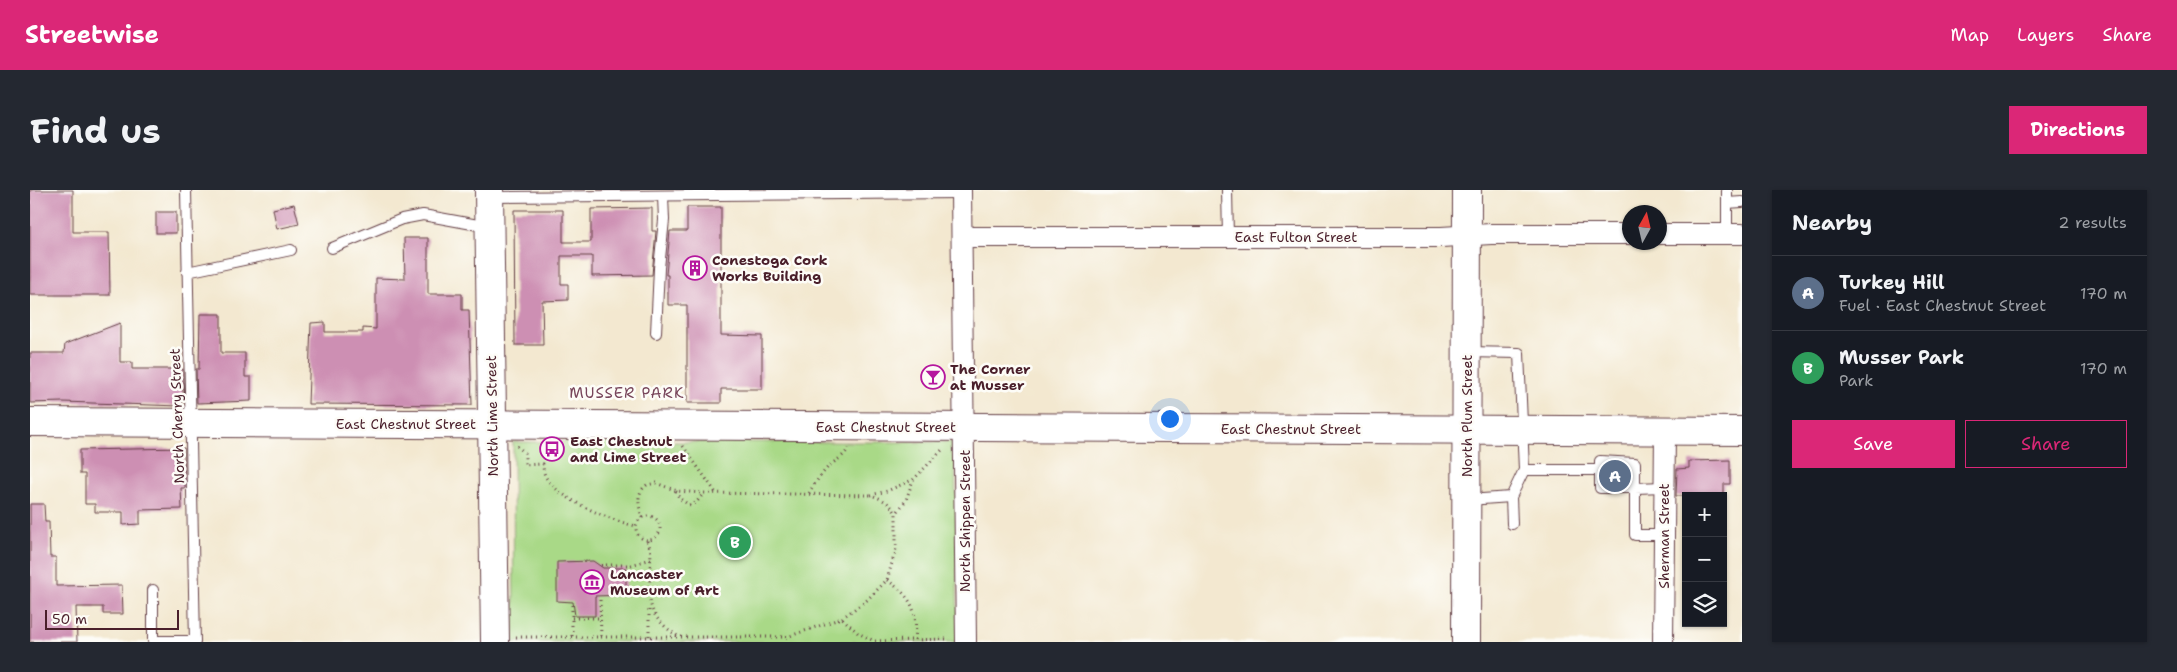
<!DOCTYPE html>
<html lang="en">
<head>
<meta charset="utf-8">
<style>
  :root { --surface:#171b24; --page:#242831; --text:#f1f3f6; --muted:#9ea1a6; --line:#363941; --accent:#db2777 }
  body { margin:0; font-family:"Shantell Sans",sans-serif; background:var(--page); color:var(--text) }
  .controls { position:absolute; right:15px; bottom:15px; display:grid; overflow:hidden; border-radius:0px; box-shadow:0 1px 4px #0004 }
  .controls button { width:45px; height:45px; display:grid; place-items:center; padding:0; border:0; border-bottom:1px solid var(--line); background:var(--surface); color:var(--text); font:25px sans-serif }
  .compass { position:absolute; left:1592px; top:15px; width:45px; height:45px; border-radius:50%; background:var(--surface); box-shadow:0 1px 4px #0004; rotate:8deg }
  .scale { position:absolute; left:15px; bottom:12px; width:134px; box-sizing:border-box; padding-left:5px; border:2px solid #4a1f2b; border-top:0; font-size:14px; line-height:18px; white-space:nowrap; color:#4a1f2b; -webkit-text-stroke:4px #fdfcf7; paint-order:stroke }
  .you { position:absolute; left:1139px; top:228px; width:18px; height:18px; margin:-12px; border:4px solid #fff; border-radius:50%; background:#1a73e8; box-shadow:0 0 0 8px #1a73e833 }
  .badge { display:grid; place-items:center; width:32px; height:32px; border-radius:50%; background:var(--accent); color:#fff; font-size:16px; font-weight:700 }
  .pin { position:absolute; translate:-50% -50%; border:2px solid #fff; box-shadow:0 1px 5px #0006 }
  .list { margin:0; padding:0; list-style:none }
  h2 { display:flex; justify-content:space-between; align-items:center; height:65px; margin:0; padding:0 20px; font-size:21px }
  h2 small { font-size:16px; font-weight:400; color:var(--muted) }
  .list li { display:grid; grid-template-columns:32px 1fr auto; gap:15px; align-items:center; box-sizing:border-box; height:75px; padding:0 20px; border-top:1px solid var(--line) }
  .list b { display:block; font-size:19px; white-space:nowrap }
  .list p { margin:0; font-size:16px; white-space:nowrap; color:var(--muted) }
  .list em { font-size:16px; font-style:normal; color:var(--muted) }
  .actions { display:flex; gap:10px; padding:15px 20px }
  .actions a { flex:1; padding:11px 0; border:1px solid var(--accent); border-radius:0px; text-align:center; font-size:18px; color:var(--accent) }
  .actions .main { background:var(--accent); color:#fff }
  .icon { flex:none; width:28px; height:28px; fill:none; stroke:currentColor; stroke-width:2; stroke-linecap:round; stroke-linejoin:round }
  .map { position:relative; flex:none; width:1712px; height:452px; overflow:hidden; border-radius:0px }
  header { display:flex; align-items:center; gap:30px; box-sizing:border-box; height:70px; padding:0 25px; background:var(--accent); color:#fff }
  header strong { font-size:24px }
  nav { display:flex; gap:28px; margin-inline-start:auto; font-size:18px }
  .intro { display:flex; align-items:center; justify-content:space-between; box-sizing:border-box; height:120px; padding:0 30px }
  h1 { margin:0; font-size:35px }
  .button { padding:12px 22px; border-radius:0px; background:var(--accent); color:#fff; font-size:18px; font-weight:700 }
  main { display:flex; gap:30px; padding:0 30px }
  aside { flex:1; background:var(--surface); border-radius:0px; box-shadow:0 1px 4px #0004 }
  .map>svg:first-child { display:block }
</style>
</head>
<body>
<header>
<strong>Streetwise</strong>
<nav><a>Map</a><a>Layers</a><a>Share</a></nav>
</header>
<div class="intro"><h1>Find us</h1><a class="button">Directions</a></div>
<main>
<div class="map">
<svg width="1712" height="452" viewBox="0 0 1712 452">
  <rect width="100%" height="100%" fill="#fdfcf7"/>
  <filter id="ink" filterUnits="userSpaceOnUse"><feTurbulence type="fractalNoise" baseFrequency=".02" numOctaves="2"/><feDisplacementMap in="SourceGraphic" scale="10" xChannelSelector="R" yChannelSelector="G"/><feConvolveMatrix kernelMatrix="1 2 1 2 8 2 1 2 1" color-interpolation-filters="sRGB"/></filter>
  <filter id="wash" filterUnits="userSpaceOnUse"><feTurbulence type="fractalNoise" baseFrequency=".0096" numOctaves="4" result="noise"/><feDisplacementMap in="SourceGraphic" scale="20" xChannelSelector="R" yChannelSelector="G"/><feGaussianBlur stdDeviation="1.12" result="paint"/><feColorMatrix in="noise" values="0 0 0 0 0 0 0 0 0 0 0 0 0 0 0 0 0 1.4 0 .05"/><feComposite in="paint" operator="in"/></filter>
  <g filter="url(#wash)">
    <rect width="100%" height="100%" fill="#f3e8d0"/>
    <!-- green -->
    <path fill="#a9d987" stroke="#7a7c59" d="M483,252H925L928,452H484Z"/>
    <g id="blocks">
      <!-- building -->
      <g fill="#cd8fb3">
        <path d="M0,0H43V42H79L80,105H0Z"/>
        <path d="M264,14L269,34L247,39L243,19Z"/>
        <path d="M657,17H691V145L732,146V199H691V213H657V115H638V85H636L640,41H657Z"/>
        <path d="M622,18V41H626L622,85L562,86V66H531V94H538V110L512,111L513,155H485L484,20H533V52H561V19Z"/>
        <rect x="126" y="22" width="20" height="21"/>
        <path d="M374,48H398V104H432V120H439L442,215L278,214L281,133L295,132V142H333V138L346,139V88L375,89Z"/>
        <path d="M170,124H191V163H215V187H221V211L167,213L166,179H169Z"/>
        <path d="M90,133V172H102V179H153V213H150V216L33,212L0,213V163H34L35,154Z"/>
        <path d="M154,258L155,298H151L152,319L110,320V334L93,335V322H65V314H55V284H50V260Z"/>
        <path d="M1700,270V294H1694V306H1646L1647,279L1659,278V271Z"/>
        <path d="M1577,278L1596,279V291H1577Z"/>
        <path d="M0,314H14L15,332H19L20,367H26V396L92,395L93,424H73V417H46L47,452H0Z"/>
        <path d="M563,371L573,378H596V405L565,406V426H545L543,412L527,411V372Z"/>
      </g>
    </g>
  </g>
  <g filter="url(#ink)">
    <use href="#blocks" fill-opacity="0" stroke="#633d44" stroke-width="1"/>
    <g fill="none" stroke-linecap="round" stroke-linejoin="round">
      <!-- lane casing -->
      <g stroke="#633d44" stroke-width="12">
        <g id="lane">
          <path d="M156,0L165,452"/>
          <path d="M1197,0L1198,47"/>
          <path d="M1697,0V44"/>
          <path d="M460,7L931,3"/>
          <path d="M1697,13L1712,12"/>
          <path d="M302,58L372,29L393,25L459,37"/>
          <path d="M157,82L261,60"/>
          <path d="M626,143L629,78L634,30L633,6"/>
          <path d="M1437,162L1489,163L1494,280L1481,307L1438,310"/>
          <path d="M1494,280H1570"/>
          <path d="M1481,307L1482,334"/>
          <path d="M1634,345H1605V298H1570V271L1605,273V298L1634,297"/>
          <path d="M123,400V451H165"/>
        </g>
      </g>
      <!-- street casing -->
      <g stroke="#633d44" stroke-width="22">
        <g id="street">
          <path d="M931,0L936,452"/>
          <path d="M1630,44H1712"/>
          <path d="M932,47H1411L1461,44H1600"/>
          <path d="M1633,452L1635,241"/>
        </g>
      </g>
      <!-- primary casing -->
      <g stroke="#633d44" stroke-width="30">
        <g id="primary">
          <path d="M0,232L1712,241"/>
          <path d="M1436,452L1437,0"/>
        </g>
      </g>
      <!-- highway casing -->
      <g stroke="#633d44" stroke-width="30">
        <path id="highway" d="M459,0L465,452"/>
      </g>
      <!-- path -->
      <g stroke="#633d44" stroke-width="3" stroke-dasharray="1 4" stroke-linecap="butt">
        <path d="M487,256L495,263V275L513,274C513,280 514,285 517,289C531,310 582,331 606,336"/>
        <path d="M653,256L686,303"/>
        <path d="M646,301L649,308L659,315L666,313L673,304"/>
        <path d="M779,303C784,294 791,285 798,277C804,271 816,266 818,258"/>
        <path d="M841,305L857,301L882,290"/>
        <circle cx="618" cy="338" r="12"/>
        <path d="M612,328C609,316 605,303 617,295L626,293L647,301L673,303L841,305C852,309 861,313 866,324"/>
        <path d="M617,351C622,359 621,368 620,378C619,414 616,425 649,447"/>
        <path d="M571,375H601L621,369"/>
        <path d="M857,390C882,407 888,420 885,451"/>
        <path d="M570,410L571,446"/>
        <path d="M542,428H570"/>
        <path d="M812,428L837,410L857,390L866,359V324L876,310L883,290L913,259"/>
        <path d="M542,446V413"/>
        <path d="M619,446V419"/>
        <path d="M486,447H757L812,428L828,443L844,451L918,449"/>
      </g>
      <!-- lane -->
      <use href="#lane" stroke="#fff" stroke-width="10"/>
      <!-- street -->
      <use href="#street" stroke="#fff" stroke-width="20"/>
      <!-- primary -->
      <use href="#primary" stroke="#fff" stroke-width="28"/>
      <!-- highway -->
      <use href="#highway" stroke="#fff" stroke-width="28"/>
    </g>
  </g>
  <!-- icons -->
  <defs>
    <g id="building-ring" transform="scale(1.25)"><circle r="9.5" fill="#fdfcf7" stroke="#b5179e" stroke-width="1.5"/><path d="M-4-6H4V6H1V3H-1V6H-4ZM-2.5-4.3h1.7v1.8h-1.7ZM.8-4.3h1.7v1.8H.8ZM-2.5-1h1.7V.8h-1.7ZM.8-1h1.7V.8H.8Z" fill="#b5179e"/></g>
    <g id="bar-ring" transform="scale(1.25)"><circle r="9.5" fill="#fdfcf7" stroke="#b5179e" stroke-width="1.5"/><path d="M-6-5H6L.8 .8V4.5H3.5V6h-7V4.5H-.8V.8Z" fill="#b5179e"/></g>
    <g id="bus-ring" transform="scale(1.25)"><circle r="9.5" fill="#fdfcf7" stroke="#b5179e" stroke-width="1.5"/><path d="M-5-6H5V4H4V6H2V4H-2V6H-4V4H-5ZM-3.5-4V0h7V-4ZM-3.5 1.2v1.5H-2V1.2ZM2 1.2v1.5H3.5V1.2Z" fill="#b5179e"/></g>
    <g id="museum-ring" transform="scale(1.25)"><circle r="9.5" fill="#fdfcf7" stroke="#b5179e" stroke-width="1.5"/><path d="M0-6L6-3V-2H-6V-3ZM-5-1h2V3h-2ZM-1-1h2V3h-2ZM3-1h2V3H3ZM-6 4H6V6H-6Z" fill="#b5179e"/></g>
  </defs>
  <g fill-rule="evenodd">
    <use href="#building-ring" x="665" y="78"/>
    <use href="#bar-ring" x="903" y="187"/>
    <use href="#bus-ring" x="522" y="259"/>
    <use href="#museum-ring" x="562" y="392"/>
  </g>
  <g text-anchor="middle" dominant-baseline="central" stroke-width="5" stroke-linejoin="round" paint-order="stroke">
    <!-- street labels -->
    <g font-size="14" fill="#4a1f2b" stroke="#fdfcf7">
      <text x="1266" y="47">East Fulton Street</text>
      <text transform="translate(147 226) rotate(-92)">North Cherry Street</text>
      <text transform="translate(462 226) rotate(-91)">North Lime Street</text>
      <text transform="translate(1437 226) rotate(-90)">North Plum Street</text>
      <text x="376" y="234">East Chestnut Street</text>
      <text x="856" y="237">East Chestnut Street</text>
      <text x="1261" y="239">East Chestnut Street</text>
      <text transform="translate(935 331) rotate(-90)">North Shippen Street</text>
      <text transform="translate(1634 346) rotate(-90)">Sherman Street</text>
    </g>
    <!-- poi labels -->
    <g font-size="14" font-weight="bold" fill="#4a1f2b" stroke="#fdfcf7" text-anchor="start">
      <text x="682" y="70">Conestoga Cork<tspan x="682" dy="16">Works Building</tspan></text>
      <text x="920" y="179">The Corner<tspan x="920" dy="16">at Musser</tspan></text>
      <text x="540" y="251">East Chestnut<tspan x="540" dy="16">and Lime Street</tspan></text>
      <text x="580" y="384">Lancaster<tspan x="580" dy="16">Museum of Art</tspan></text>
    </g>
    <!-- neighbourhood labels -->
    <g font-size="15" letter-spacing="1" fill="#78465b" stroke="#fdfcf7">
      <text x="597" y="203">MUSSER PARK</text>
    </g>
  </g>
</svg>
<div class="controls">
<button>+</button>
<button>−</button>
<button><svg class="icon" aria-label="layers" viewBox="0 0 24 24"><path d="M12 4l9 5-9 5-9-5zM3 14l9 5 9-5"/></svg></button>
</div>
<svg class="compass" viewBox="-18 -18 36 36"><path d="M0-13l5 13h-10z" fill="#e53935"/><path d="M0 13l5-13h-10z" fill="#9ea1a6"/></svg>
<div class="scale">50 m</div>
<div class="you"></div>
<div class="pin badge" style="left:1585px;top:286px;background:#5c6f8a">A</div>
<div class="pin badge" style="left:705px;top:352px;background:#2e9e5b">B</div>
</div>
<aside>
<h2>Nearby<small>2 results</small></h2>
<ul class="list">
<li><span class="badge" style="background:#5c6f8a">A</span><div><b>Turkey Hill</b><p>Fuel · East Chestnut Street</p></div><em>170 m</em></li>
<li><span class="badge" style="background:#2e9e5b">B</span><div><b>Musser Park</b><p>Park</p></div><em>170 m</em></li>
</ul>
<div class="actions"><a class="main">Save</a><a>Share</a></div>
</aside>
</main>
</body>
</html>
